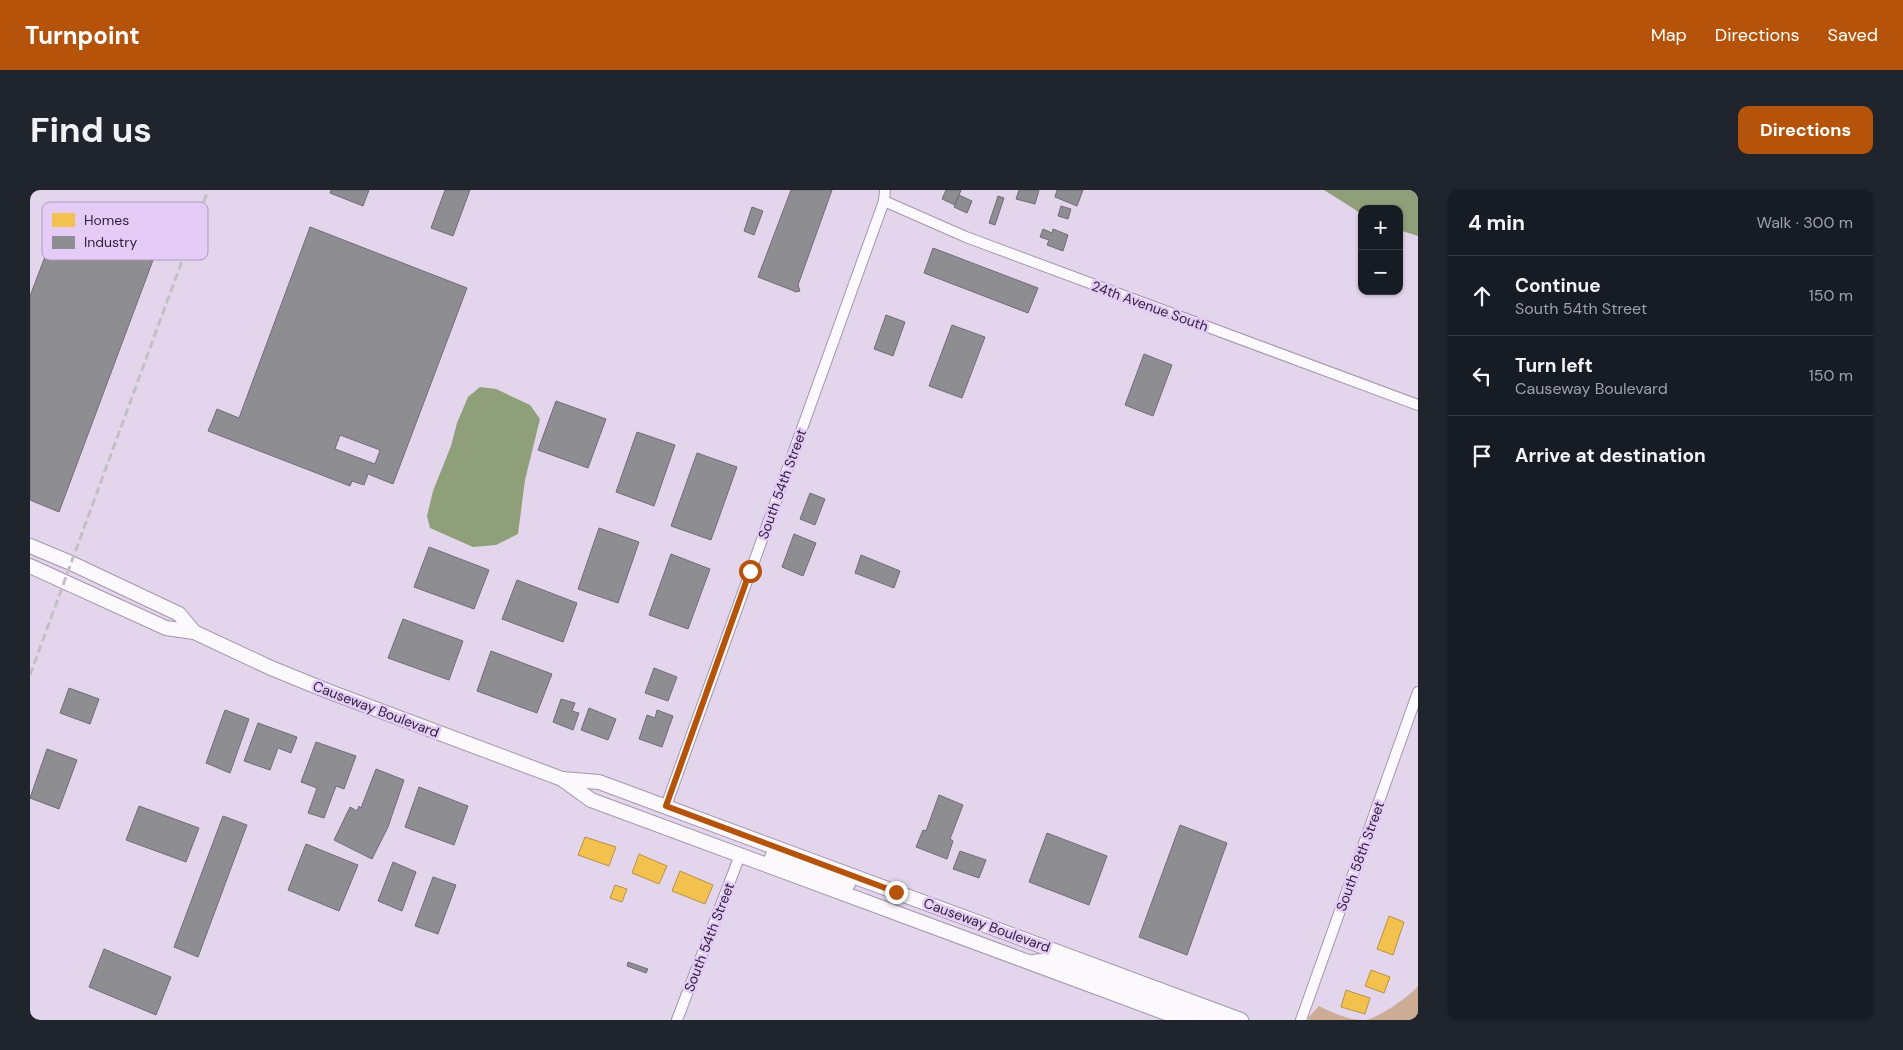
<!DOCTYPE html>
<html lang="en">
<head>
<meta charset="utf-8">
<style>
  :root { --surface:#171b24; --page:#20242c; --text:#f1f3f6; --muted:#9ea1a6; --line:#363941; --accent:#b45309 }
  body { margin:0; font-family:"DM Sans",sans-serif; background:var(--page); color:var(--text) }
  .controls { position:absolute; right:15px; top:15px; display:grid; overflow:hidden; border-radius:10px; box-shadow:0 1px 4px #0004 }
  .controls button { width:45px; height:45px; display:grid; place-items:center; padding:0; border:0; border-bottom:1px solid var(--line); background:var(--surface); color:var(--text); font:25px sans-serif }
  .stop { position:absolute; width:15px; height:15px; margin:-11px; border:4px solid #b45309; border-radius:50%; background:#fff }
  .stop.end { background:#b45309; border-color:#fff; box-shadow:0 1px 5px #0008 }
  .list { margin:0; padding:0; list-style:none }
  h2 { display:flex; justify-content:space-between; align-items:center; height:65px; margin:0; padding:0 20px; font-size:21px }
  h2 small { font-size:16px; font-weight:400; color:var(--muted) }
  .list li { display:grid; grid-template-columns:32px 1fr auto; gap:15px; align-items:center; box-sizing:border-box; height:80px; padding:0 20px; border-top:1px solid var(--line) }
  .list b { display:block; font-size:19px; white-space:nowrap }
  .list p { margin:0; font-size:16px; white-space:nowrap; color:var(--muted) }
  .list em { font-size:16px; font-style:normal; color:var(--muted) }
  .icon { flex:none; width:28px; height:28px; fill:none; stroke:currentColor; stroke-width:2; stroke-linecap:round; stroke-linejoin:round }
  .map { position:relative; flex:none; width:1388px; height:830px; overflow:hidden; border-radius:10px }
  header { display:flex; align-items:center; gap:30px; box-sizing:border-box; height:70px; padding:0 25px; background:var(--accent); color:#fff }
  header strong { font-size:24px }
  nav { display:flex; gap:28px; margin-inline-start:auto; font-size:18px }
  .intro { display:flex; align-items:center; justify-content:space-between; box-sizing:border-box; height:120px; padding:0 30px }
  h1 { margin:0; font-size:35px }
  .button { padding:12px 22px; border-radius:10px; background:var(--accent); color:#fff; font-size:18px; font-weight:700 }
  main { display:flex; gap:30px; padding:0 30px }
  aside { flex:1; background:var(--surface); border-radius:10px; box-shadow:0 1px 4px #0004 }
  .map>svg:first-child { display:block }
</style>
</head>
<body>
<header>
<strong>Turnpoint</strong>
<nav><a>Map</a><a>Directions</a><a>Saved</a></nav>
</header>
<div class="intro"><h1>Find us</h1><a class="button">Directions</a></div>
<main>
<div class="map">
<svg width="1388" height="830" viewBox="0 0 1388 830">
  <rect width="100%" height="100%" fill="#e3d6ec"/>
  <!-- forest -->
  <path fill="#ccac94" d="M1388,796V830H1279L1278,828L1289,816C1302,823 1319,830 1334,830C1346,830 1380,806 1388,796Z"/>
  <!-- water -->
  <g fill="#8e9f79">
    <path d="M1294,0H1388V46L1369,40V19H1332V24Z"/>
    <path d="M450,197L466,199L500,215L510,229L495,290L488,344L466,355L443,357L400,338L397,326L403,301L421,256L427,233L438,207Z"/>
  </g>
  <!-- homes -->
  <g fill="#f2c14e" stroke="#b89148">
    <path d="M555,647L586,657L579,676L548,665Z"/>
    <path d="M609,664L637,676L629,694L602,683Z"/>
    <path d="M650,681L683,695L675,714L642,701Z"/>
    <path d="M585,695L597,699L592,712L580,708Z"/>
    <path d="M1359,726L1374,732L1363,765L1347,759Z"/>
    <path d="M1341,780L1360,787L1354,803L1335,796Z"/>
    <path d="M1316,800L1340,808L1335,824L1311,817Z"/>
  </g>
  <!-- industry -->
  <g fill="#8d8d92" stroke="#716c78" fill-rule="evenodd">
    <path d="M301,0H339L333,16L300,3Z"/>
    <path d="M415,0H440L423,46L401,38Z"/>
    <path d="M761,0H802L768,95L770,101L765,102L764,101L728,87Z"/>
    <path d="M916,0H931L925,15L912,9Z"/>
    <path d="M989,0H1009L1005,14L986,9Z"/>
    <path d="M1027,0H1053L1047,16L1025,7Z"/>
    <path d="M929,5L942,11L937,23L924,17Z"/>
    <path d="M968,6L974,8L965,35L959,33Z"/>
    <path d="M1031,16L1041,19L1038,29L1028,26Z"/>
    <path d="M722,17L733,21L724,45L714,41Z"/>
    <path d="M31,25L126,62L29,322L0,310V106Z"/>
    <path d="M280,37L437,98L363,294L338,284L334,295L322,291L320,296L178,241L187,219L209,228ZM310,245L350,260L345,274L305,259Z"/>
    <path d="M1013,39L1022,43L1023,39L1038,45L1033,61L1017,55L1019,50L1010,47Z"/>
    <path d="M903,58L1008,98L998,123L894,83Z"/>
    <path d="M856,125L875,132L863,166L844,159Z"/>
    <path d="M922,135L955,147L932,208L899,196Z"/>
    <path d="M1114,164L1142,175L1123,226L1095,215Z"/>
    <path d="M526,211L576,229L558,278L508,260Z"/>
    <path d="M607,242L645,255L624,316L586,302Z"/>
    <path d="M667,263L707,277L681,350L641,336Z"/>
    <path d="M780,303L795,309L785,335L770,329Z"/>
    <path d="M569,338L609,352L588,413L548,399Z"/>
    <path d="M764,344L786,353L773,386L752,377Z"/>
    <path d="M399,357L459,380L444,419L384,397Z"/>
    <path d="M641,364L680,379L658,439L619,425Z"/>
    <path d="M831,365L870,381L864,398L825,383Z"/>
    <path d="M487,390L547,413L533,452L472,429Z"/>
    <path d="M373,429L433,451L419,490L358,468Z"/>
    <path d="M461,461L522,484L507,523L447,501Z"/>
    <path d="M624,478L647,487L638,511L615,503Z"/>
    <path d="M39,498L69,509L60,534L30,523Z"/>
    <path d="M531,509L545,513L542,521L549,523L543,540L523,532Z"/>
    <path d="M559,518L586,529L578,550L551,540Z"/>
    <path d="M195,520L219,529L200,583L176,573Z"/>
    <path d="M627,520L643,526L632,557L609,549L617,525L625,528Z"/>
    <path d="M228,533L267,547L261,563L248,558L240,580L214,571Z"/>
    <path d="M286,552L326,566L314,599L306,596L294,628L278,623L287,598L271,592Z"/>
    <path d="M17,559L47,570L29,619L0,608Z"/>
    <path d="M346,579L374,590L358,637L342,669L304,650L320,617L327,621L329,616L331,618Z"/>
    <path d="M389,597L438,616L424,655L375,637Z"/>
    <path d="M909,605L933,615L920,649L923,651L917,669L886,657L893,640L896,641Z"/>
    <path d="M109,616L169,638L156,672L96,650Z"/>
    <path d="M193,626L217,635L168,767L144,757Z"/>
    <path d="M1150,635L1197,653L1157,765L1109,747Z"/>
    <path d="M1017,643L1077,666L1059,715L999,692Z"/>
    <path d="M276,654L328,675L309,721L258,700Z"/>
    <path d="M930,661L956,670L949,688L923,679Z"/>
    <path d="M363,672L386,682L372,721L348,711Z"/>
    <path d="M403,687L426,695L408,744L385,736Z"/>
    <path d="M74,759L141,787L126,825L59,797Z"/>
    <path d="M598,772L618,779L616,783L597,776Z"/>
  </g>
  <g fill="none" stroke-linecap="round" stroke-linejoin="round">
    <!-- minor casing -->
    <g stroke="#a396ac" stroke-width="12">
      <g id="minor">
        <path d="M854,11L936,47L1388,215"/>
        <path d="M636,616L854,11L855,0"/>
        <path d="M647,830L710,665"/>
        <path d="M1271,830L1388,502"/>
      </g>
    </g>
    <!-- secondary casing -->
    <g stroke="#a396ac" stroke-width="16">
      <g id="secondary">
        <path d="M0,356L41,373L149,424L164,442"/>
        <path d="M0,376L136,438L164,442L241,478L300,502L532,589L561,610L1155,830"/>
        <path d="M532,589L569,592L1211,830"/>
        <path d="M742,667L818,694"/>
        <path d="M1003,772L1021,770L1183,830"/>
      </g>
    </g>
    <!-- minor -->
    <use href="#minor" stroke="#fbf9fc" stroke-width="10"/>
    <!-- secondary -->
    <use href="#secondary" stroke="#fbf9fc" stroke-width="14"/>
    <!-- rail -->
    <path stroke="#c4bfc7" stroke-width="3" stroke-dasharray="8 4" stroke-linecap="butt" d="M0,485L178,0"/>
  </g>
  <g fill="none" stroke-linecap="round" stroke-linejoin="round">
    <!-- route -->
    <path stroke="#b45309" stroke-width="6" d="M720,381L636,616L866,702"/>
  </g>
  <g text-anchor="middle" dominant-baseline="central" stroke-width="5" stroke-linejoin="round" paint-order="stroke">
    <!-- street labels -->
    <g font-size="14" fill="#30203b" stroke="#e4ccf6">
      <text transform="translate(1120 116) rotate(20)">24th Avenue South</text>
      <text transform="translate(752 294) rotate(-70)">South 54th Street</text>
      <text transform="translate(346 519) rotate(21)">Causeway Boulevard</text>
      <text transform="translate(1330 666) rotate(-70)">South 58th Street</text>
      <text transform="translate(957 735) rotate(20)">Causeway Boulevard</text>
      <text transform="translate(679 747) rotate(-69)">South 54th Street</text>
    </g>
  </g>
  <!-- legend -->
  <rect x="12" y="12" width="166" height="58" rx="8" fill="#e4ccf6" stroke="#ae98be" stroke-width="1"/>
  <rect x="22" y="23" width="23" height="14" fill="#f2c14e"/>
  <rect x="22" y="46" width="23" height="13" fill="#8d8d92"/>
  <g font-size="14" fill="#30203b">
    <text x="54" y="35">Homes</text>
    <text x="54" y="57">Industry</text>
  </g>
</svg>
<div class="controls">
<button>+</button>
<button>−</button>
</div>
<div class="stop" style="left:720px;top:381px"></div>
<div class="stop end" style="left:866px;top:702px"></div>
</div>
<aside>
<h2>4 min<small>Walk · 300 m</small></h2>
<ul class="list">
<li><svg class="icon" aria-label="ahead" viewBox="0 0 24 24"><path d="M12 20V5M6 11l6-6 6 6"/></svg><div><b>Continue</b><p>South 54th Street</p></div><em>150 m</em></li>
<li><svg class="icon" aria-label="left" viewBox="0 0 24 24"><path d="M17 20v-9H6M10 6l-5 5 5 5"/></svg><div><b>Turn left</b><p>Causeway Boulevard</p></div><em>150 m</em></li>
<li><svg class="icon" aria-label="arrive" viewBox="0 0 24 24"><path d="M6 21V4h12l-3 4 3 4H6"/></svg><div><b>Arrive at destination</b></div></li>
</ul>
</aside>
</main>
</body>
</html>
